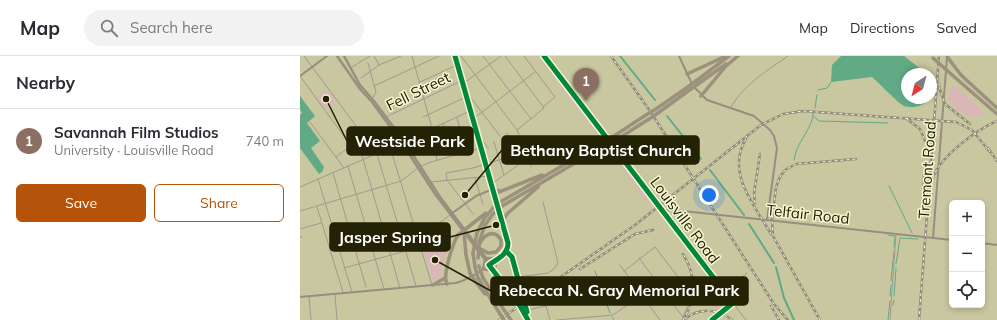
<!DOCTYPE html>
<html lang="en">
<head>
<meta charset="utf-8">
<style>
  :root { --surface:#fff; --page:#f2f2f3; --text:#2b2b33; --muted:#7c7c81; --line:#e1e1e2; --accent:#b45309 }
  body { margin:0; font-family:Mulish,sans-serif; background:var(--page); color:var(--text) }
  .controls { position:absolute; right:12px; bottom:12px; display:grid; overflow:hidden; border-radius:6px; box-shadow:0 2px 6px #0003 }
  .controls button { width:36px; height:36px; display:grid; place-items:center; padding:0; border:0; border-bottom:1px solid var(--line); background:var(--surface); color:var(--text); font:20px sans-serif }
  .compass { position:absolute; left:601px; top:12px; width:36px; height:36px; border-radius:50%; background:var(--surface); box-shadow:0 2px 6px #0003; rotate:216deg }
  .you { position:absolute; left:409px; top:139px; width:14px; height:14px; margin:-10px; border:3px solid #fff; border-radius:50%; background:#1a73e8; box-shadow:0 0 0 6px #1a73e833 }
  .badge { display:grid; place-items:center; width:26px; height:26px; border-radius:50%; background:var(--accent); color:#fff; font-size:13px; font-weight:700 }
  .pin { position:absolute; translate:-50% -33px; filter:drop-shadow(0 1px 2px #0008) }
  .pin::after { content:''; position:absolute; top:21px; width:14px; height:12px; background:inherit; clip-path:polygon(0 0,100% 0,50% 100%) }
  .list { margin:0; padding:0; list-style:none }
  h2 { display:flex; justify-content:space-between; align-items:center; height:52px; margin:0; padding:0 16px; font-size:17px }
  h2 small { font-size:13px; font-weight:400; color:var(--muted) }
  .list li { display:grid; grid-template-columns:26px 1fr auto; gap:12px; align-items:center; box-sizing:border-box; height:64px; padding:0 16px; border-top:1px solid var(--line) }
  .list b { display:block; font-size:15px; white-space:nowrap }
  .list p { margin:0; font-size:13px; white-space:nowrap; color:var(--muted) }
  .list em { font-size:13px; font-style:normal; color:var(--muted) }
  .actions { display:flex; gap:8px; padding:12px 16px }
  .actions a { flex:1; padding:9px 0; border:1px solid var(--accent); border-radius:6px; text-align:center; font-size:14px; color:var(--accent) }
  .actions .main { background:var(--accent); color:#fff }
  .icon { flex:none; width:22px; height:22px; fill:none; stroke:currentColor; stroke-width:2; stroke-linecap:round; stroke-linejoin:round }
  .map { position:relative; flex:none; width:697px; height:264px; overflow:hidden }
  header { display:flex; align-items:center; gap:24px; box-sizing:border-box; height:56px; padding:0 20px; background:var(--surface); border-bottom:1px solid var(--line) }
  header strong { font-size:19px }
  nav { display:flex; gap:22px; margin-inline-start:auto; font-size:14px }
  .search { width:280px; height:36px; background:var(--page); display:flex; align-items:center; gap:10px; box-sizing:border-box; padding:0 14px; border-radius:22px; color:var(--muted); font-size:15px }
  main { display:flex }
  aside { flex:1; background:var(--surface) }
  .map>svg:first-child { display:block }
</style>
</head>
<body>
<header>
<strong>Map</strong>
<div class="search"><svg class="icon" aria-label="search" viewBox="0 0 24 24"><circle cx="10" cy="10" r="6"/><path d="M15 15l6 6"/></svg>Search here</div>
<nav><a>Map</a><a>Directions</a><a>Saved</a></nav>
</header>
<main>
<aside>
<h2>Nearby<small></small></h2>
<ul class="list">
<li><span class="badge" style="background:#8d6e63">1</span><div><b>Savannah Film Studios</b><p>University · Louisville Road</p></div><em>740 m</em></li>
</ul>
<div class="actions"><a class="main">Save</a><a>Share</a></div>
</aside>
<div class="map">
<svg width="697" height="264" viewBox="0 0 697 264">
  <rect width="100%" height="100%" fill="#c8c7a0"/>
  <!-- green -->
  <g fill="#dab6b8">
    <path d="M238,0H242L340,127L353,145V149L349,148Z"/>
    <path d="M653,30L667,40L685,58C671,68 637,47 653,30Z"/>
    <path d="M27,34L35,45L26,53L17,40Z"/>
    <path d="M141,169L149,181L141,218L133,226L121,184Z"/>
    <path d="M394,219L398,222L422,254L412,250L402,240L397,241Z"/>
  </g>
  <!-- water -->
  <g fill="#61aa85">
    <path d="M541,0H604L627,18H607V42H629C626,50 612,53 604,50C598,47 578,26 572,21L531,26L532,9Z"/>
    <path d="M0,40L15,60L7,67L20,85L11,92L24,111L22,116L19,118L0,92V59L2,57L0,53Z"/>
  </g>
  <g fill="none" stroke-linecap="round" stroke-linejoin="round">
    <!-- stream -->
    <g stroke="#61aa85" stroke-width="1">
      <path d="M518,34L527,32L531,26"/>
      <path d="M515,52L517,39"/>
      <path d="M513,57V60L519,65L588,67"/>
      <path d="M494,104C496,87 510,76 513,60"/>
      <path d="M589,130L612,177"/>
      <path d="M588,179L595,180L594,191"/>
      <path d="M596,208L600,182L618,183"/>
      <path d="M295,215L310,257"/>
      <path d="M591,225L594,195"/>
      <path d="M590,240L591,229"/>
      <path d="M594,240L596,212"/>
      <path d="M593,249L594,244"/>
      <path d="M312,261L314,264"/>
      <path d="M588,264L590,245"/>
    </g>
    <!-- canal -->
    <g stroke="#61aa85" stroke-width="2">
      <path d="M320,0L355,44"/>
      <path d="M367,60L401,103"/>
      <path d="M410,114L444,159"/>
      <path d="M449,168L474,207"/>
      <path d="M476,211L484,242L494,264"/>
    </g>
    <!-- street -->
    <g stroke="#a3988e" stroke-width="1">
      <path d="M4,0L77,98L116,230"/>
      <path d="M74,0L79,9"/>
      <path d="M112,0L132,72"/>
      <path d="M161,0L217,74L231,110"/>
      <path d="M183,0L231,63"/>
      <path d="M205,0L244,52L217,74"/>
      <path d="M224,0L255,41L243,51"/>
      <path d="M68,7L76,36L73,42"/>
      <path d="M52,11L70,0"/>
      <path d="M0,20L51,90"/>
      <path d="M61,22L79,9L101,0"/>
      <path d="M120,26L157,9"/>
      <path d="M164,27L201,0"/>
      <path d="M74,30L139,0"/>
      <path d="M165,34L200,80"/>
      <path d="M431,51C444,28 467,15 488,0"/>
      <path d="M86,61L161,25"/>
      <path d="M123,61L166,41"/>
      <path d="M157,62L166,95"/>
      <path d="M173,63L235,16"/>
      <path d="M10,66L44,112"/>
      <path d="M143,68L152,99"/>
      <path d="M84,71L132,229"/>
      <path d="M130,74L137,104"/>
      <path d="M207,77L217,109"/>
      <path d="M178,78L188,92"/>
      <path d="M58,85L100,232"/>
      <path d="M105,85L170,55"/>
      <path d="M194,86L204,119"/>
      <path d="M36,101L63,81"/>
      <path d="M48,110L84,233"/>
      <path d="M121,110L131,106L180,92"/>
      <path d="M33,117L66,231"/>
      <path d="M175,122L183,148"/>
      <path d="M18,123L52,236"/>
      <path d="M131,126L189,120"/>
      <path d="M193,127L228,102"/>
      <path d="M0,131L101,87"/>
      <path d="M17,151L43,236"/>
      <path d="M0,155L101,125L118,112"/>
      <path d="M173,158L147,124L146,117L173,112L225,96"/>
      <path d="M0,173L21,167"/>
      <path d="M0,181H2"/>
      <path d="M119,182L150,159"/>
      <path d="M339,202L385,264"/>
      <path d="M320,209L360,264"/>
      <path d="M44,212L120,191"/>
      <path d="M324,215L355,191L391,238L390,245L383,261"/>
      <path d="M203,223L248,217L253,214L258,207L243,146"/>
      <path d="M420,229L428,222"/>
      <path d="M425,235L447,217"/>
      <path d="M35,239L37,264"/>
      <path d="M445,239L433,247L446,264"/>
      <path d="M9,241L11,264"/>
      <path d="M228,254L246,250L250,264"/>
      <path d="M257,264L313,259L342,239"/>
      <path d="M590,264L596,179"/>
    </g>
    <!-- secondary -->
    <g stroke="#998d81" stroke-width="2">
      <path d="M155,0L193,133"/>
      <path d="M244,0L308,84"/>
      <path d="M379,0L392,28"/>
      <path d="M0,20L27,0"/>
      <path d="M394,31L407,44L454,60L470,74L474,80L477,92L467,164"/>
      <path d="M311,87L433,247L412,264"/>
      <path d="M194,137L197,149"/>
      <path d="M363,155L366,154L383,155L652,184"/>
      <path d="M151,158L176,140L193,133"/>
      <path d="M633,182L647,1"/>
      <path d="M682,187L697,189"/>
      <path d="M206,195C215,201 228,250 228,262"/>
      <path d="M0,241L155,227C166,225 205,203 208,192C210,183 201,162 198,153"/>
    </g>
    <!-- primary -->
    <g stroke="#9a8f7f" stroke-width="2.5">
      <path d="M37,0L60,33L72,46L102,87L135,138L215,243"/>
      <path d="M44,0L60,29L74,45L104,85L140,141L202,223L228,264"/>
      <path d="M188,202L197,203L195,212"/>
      <path d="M185,204L183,213L192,215"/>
    </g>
    <!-- highway -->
    <g stroke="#9c917c" stroke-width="3.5">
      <path d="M651,6L661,19L697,52"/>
      <path d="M387,18L426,0"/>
      <path d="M651,18L697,58"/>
      <path d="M396,25L429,0"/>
      <path d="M398,28L426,8"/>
      <path d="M401,40L426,10L438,0"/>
      <path d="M356,53L382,35"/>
      <path d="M358,57L384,38"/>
      <path d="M314,80L346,59"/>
      <path d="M316,84L349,63"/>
      <path d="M193,133L199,135"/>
      <path d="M194,138L242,119"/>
      <path d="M202,145L291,93"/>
      <path d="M202,150L292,97"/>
      <path d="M202,166L207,158L238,131"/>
      <path d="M172,168L186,157"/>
      <path d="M164,176L166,199L170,217"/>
      <path d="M177,177L184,163L193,152"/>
      <path d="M179,186L185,169L193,158"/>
      <path d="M179,189C183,179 194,172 201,184V190L196,196L188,197L179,192"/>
      <path d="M173,197L175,211"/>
      <path d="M178,222L200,258"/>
      <path d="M183,222L204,254"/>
      <path d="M175,225L185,238"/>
      <path d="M147,228C142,220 153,187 158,179"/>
      <path d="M133,229L145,222"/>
    </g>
    <!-- rail casing -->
    <g stroke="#918c7b" stroke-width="2.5">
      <g id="rail">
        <path d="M311,0L350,55L474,248L488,264"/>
        <path d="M639,31L645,48L670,68"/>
        <path d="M607,63L620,73L625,85"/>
        <path d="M446,83C425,116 455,150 471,178"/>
        <path d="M688,92L697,105"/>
        <path d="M633,122C640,100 677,74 697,65"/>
        <path d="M623,143L624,119"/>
        <path d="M455,147L454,137L460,98"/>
        <path d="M280,213L335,178L353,174"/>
        <path d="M471,250L479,264"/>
        <path d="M385,263C399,252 418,252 432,264"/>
        <path d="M199,264L335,169L461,69L483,58L503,55L656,66L672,74L690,96"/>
        <path d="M383,264C397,243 396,219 383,198"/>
        <path d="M520,264L473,180L472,164L476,131L480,121L485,114L496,108L556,103"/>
        <path d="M619,264L639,0"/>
      </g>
    </g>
    <!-- rail -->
    <use href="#rail" stroke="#f6f6d2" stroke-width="1" stroke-dasharray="3" stroke-linecap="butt"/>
    <!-- highway-bridge -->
    <g stroke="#9c917c" stroke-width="3.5">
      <path d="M647,0L651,6"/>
      <path d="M633,2L651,18"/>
      <path d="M382,35L396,25"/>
      <path d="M384,38L398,28"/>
      <path d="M346,59L356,53"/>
      <path d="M349,63L358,57"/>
      <path d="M291,93L314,80"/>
      <path d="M292,97L316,84"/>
      <path d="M193,152L202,145"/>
      <path d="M193,158L202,150"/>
      <path d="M158,179L172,168"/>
      <path d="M173,197L177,177"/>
      <path d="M178,202L179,189"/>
      <path d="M179,210L183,222"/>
      <path d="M175,211L178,222"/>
      <path d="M170,217L175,225"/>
      <path d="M204,254L211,264"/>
      <path d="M200,258L204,264"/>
    </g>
    <!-- cycleway casing -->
    <g stroke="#f6f6d2" stroke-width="8">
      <g id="cycleway">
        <path d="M155,0L208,187C208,199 197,203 189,209L220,250L228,264"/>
        <path d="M244,0L433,247L412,264"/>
        <path d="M206,195L212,201L227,256"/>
      </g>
    </g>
    <!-- cycleway -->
    <use href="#cycleway" stroke="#00873e" stroke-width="5"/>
  </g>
  <g text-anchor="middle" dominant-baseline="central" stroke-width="3" stroke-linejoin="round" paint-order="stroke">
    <!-- street labels -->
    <g font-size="15" fill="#232205" stroke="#f6f6d2">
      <text transform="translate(118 35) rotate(-26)">Fell Street</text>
      <text transform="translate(627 114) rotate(-86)">Tremont Road</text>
      <text transform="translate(508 158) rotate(6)">Telfair Road</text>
      <text transform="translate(385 164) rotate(53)">Louisville Road</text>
    </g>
  </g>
  <!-- callouts -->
  <path fill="none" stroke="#232205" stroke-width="1.5" d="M26 43L47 85M165 139L202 94M196 169L150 181M135 204L191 235"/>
  <g fill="#232205" stroke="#f6f6d2" stroke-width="1.5">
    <circle cx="26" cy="43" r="4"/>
    <circle cx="165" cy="139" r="4"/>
    <circle cx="196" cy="169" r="4"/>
    <circle cx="135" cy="204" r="4"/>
  </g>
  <g fill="#232205" stroke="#232205" stroke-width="1.5">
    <rect x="47" y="71" width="126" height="28" rx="4"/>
    <rect x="202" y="80" width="197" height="28" rx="4"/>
    <rect x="30" y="167" width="120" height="28" rx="4"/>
    <rect x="191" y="221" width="257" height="28" rx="4"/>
  </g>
  <g font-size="16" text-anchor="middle" font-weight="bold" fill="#fff">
    <text x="110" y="91">Westside Park</text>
    <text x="301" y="100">Bethany Baptist Church</text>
    <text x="90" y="187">Jasper Spring</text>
    <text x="319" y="240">Rebecca N. Gray Memorial Park</text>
  </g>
</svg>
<div class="controls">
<button>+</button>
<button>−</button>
<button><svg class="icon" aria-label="locate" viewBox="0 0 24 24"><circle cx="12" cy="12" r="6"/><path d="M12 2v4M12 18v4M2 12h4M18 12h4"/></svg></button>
</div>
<svg class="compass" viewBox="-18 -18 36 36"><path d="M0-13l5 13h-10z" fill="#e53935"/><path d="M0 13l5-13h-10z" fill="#7c7c81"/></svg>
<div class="you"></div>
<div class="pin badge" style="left:286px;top:45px;background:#8d6e63">1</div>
</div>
</main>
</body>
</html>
